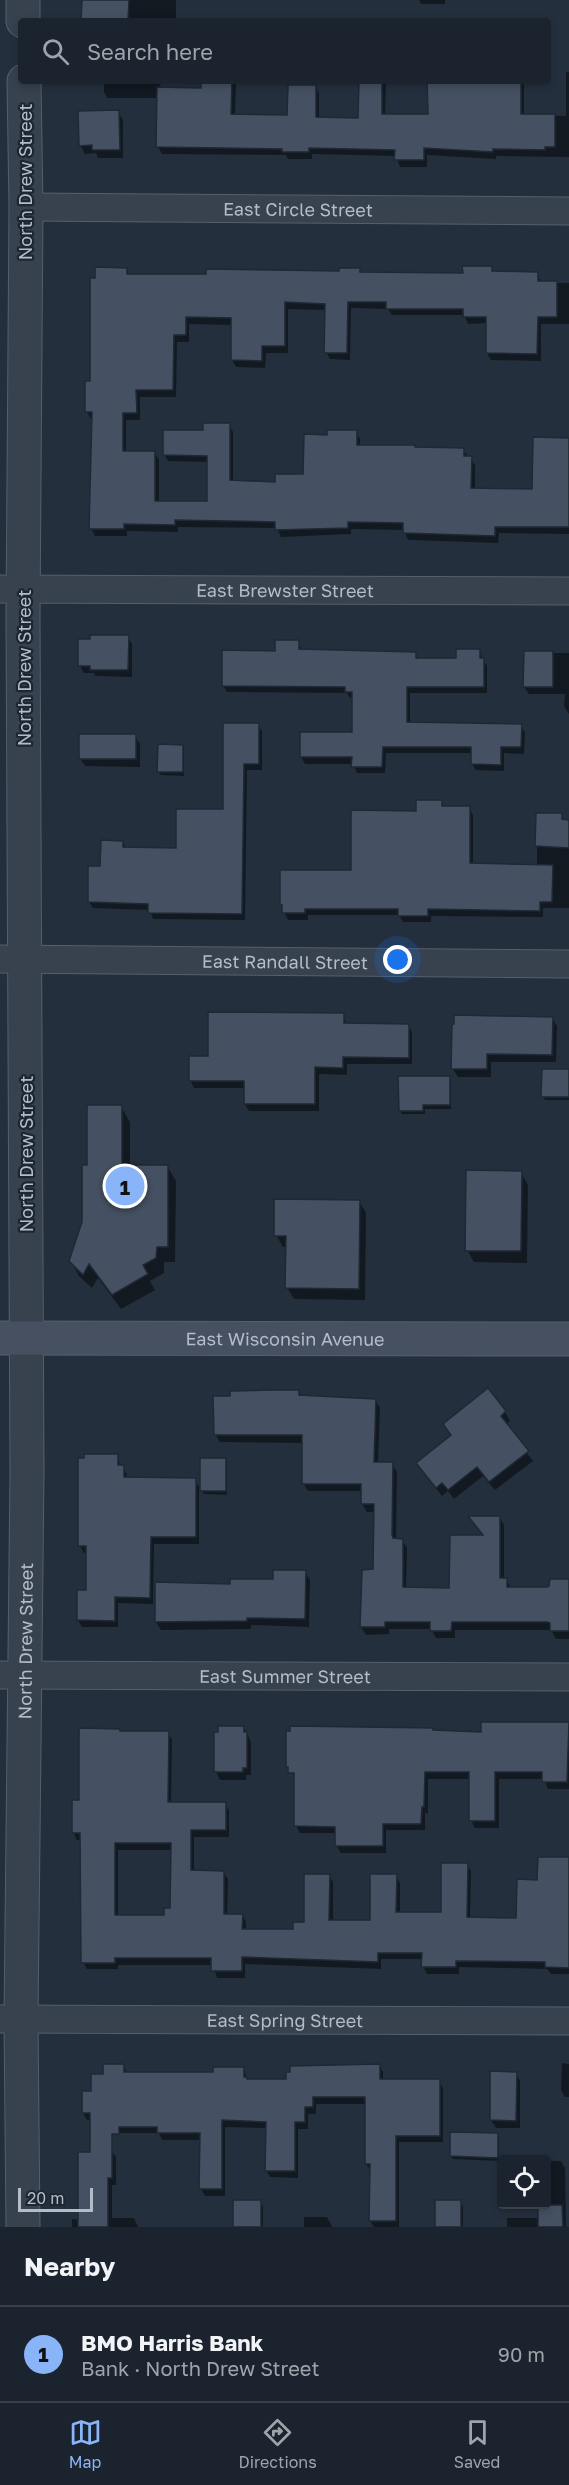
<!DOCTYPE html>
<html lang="en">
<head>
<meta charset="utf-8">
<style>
  :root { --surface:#1b232e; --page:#282f3a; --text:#f1f3f6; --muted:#a0a4aa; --line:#39404a; --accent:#8ab4f8 }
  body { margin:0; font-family:"Golos Text",sans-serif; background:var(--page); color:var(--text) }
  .controls { position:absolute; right:18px; bottom:18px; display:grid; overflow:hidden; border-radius:6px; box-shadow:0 3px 9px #0003 }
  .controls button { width:54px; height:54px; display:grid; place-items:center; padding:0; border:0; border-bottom:2px solid var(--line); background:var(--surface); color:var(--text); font:30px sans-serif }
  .scale { position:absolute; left:18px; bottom:15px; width:75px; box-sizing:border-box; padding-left:6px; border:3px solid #b4bcc9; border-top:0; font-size:16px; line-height:21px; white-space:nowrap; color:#b4bcc9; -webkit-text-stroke:4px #1d2633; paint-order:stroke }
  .you { position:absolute; left:398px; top:960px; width:21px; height:21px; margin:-15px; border:4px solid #fff; border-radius:50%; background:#1a73e8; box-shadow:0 0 0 9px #1a73e833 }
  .badge { display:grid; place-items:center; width:39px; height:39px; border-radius:50%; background:var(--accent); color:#111; font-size:20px; font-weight:700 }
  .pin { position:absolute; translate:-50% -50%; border:3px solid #fff; box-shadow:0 2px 6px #0006 }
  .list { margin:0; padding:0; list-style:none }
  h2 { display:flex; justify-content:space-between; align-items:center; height:78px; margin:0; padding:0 24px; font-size:26px }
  h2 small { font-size:20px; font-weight:400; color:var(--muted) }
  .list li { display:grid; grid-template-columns:39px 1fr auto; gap:18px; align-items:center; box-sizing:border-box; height:96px; padding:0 24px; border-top:2px solid var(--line) }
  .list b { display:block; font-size:22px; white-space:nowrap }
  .list p { margin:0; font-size:20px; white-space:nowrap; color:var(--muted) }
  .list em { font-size:20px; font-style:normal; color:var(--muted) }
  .icon { flex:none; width:33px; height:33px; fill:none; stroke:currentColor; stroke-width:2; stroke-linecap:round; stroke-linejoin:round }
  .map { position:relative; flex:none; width:569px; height:2227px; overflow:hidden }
  .search { position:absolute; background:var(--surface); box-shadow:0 3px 9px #0003; left:18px; right:18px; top:18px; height:66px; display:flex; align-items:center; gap:15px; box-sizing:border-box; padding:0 21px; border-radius:6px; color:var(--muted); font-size:22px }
  .sheet { height:174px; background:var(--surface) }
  nav { display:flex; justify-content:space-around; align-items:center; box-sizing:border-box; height:84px; border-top:2px solid var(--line); background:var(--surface); font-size:16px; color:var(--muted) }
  nav a { display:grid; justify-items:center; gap:3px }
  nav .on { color:var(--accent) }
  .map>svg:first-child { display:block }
</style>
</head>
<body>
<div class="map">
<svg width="569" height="2227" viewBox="0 0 569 2227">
  <rect width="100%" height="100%" fill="#242f3e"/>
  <!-- shadow -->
  <g fill="#0007" fill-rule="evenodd">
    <path d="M84,0H176V21H83Z"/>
    <path d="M419,0H445V4H421Z"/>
    <path d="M566,72H569V157L496,156V159L427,155V167H400L396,156L312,154V159H288L286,155L162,154L158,147L159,98H107L104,92V81H161L160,89H203V81H236L235,116H289L315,86L319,93V118L360,119V81H386L385,115H429V81H524V115L566,116Z"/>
    <path d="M118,112L123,120V158H98L96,153L85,154L80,145Z"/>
    <path d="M491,267L494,273H537L541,283H569V324H541V361L491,360L487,353L488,323L468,324L464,315H392L388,309L351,308L350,360L330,359L326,352V310L288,309V353H266L265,368L236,367L232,360L233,325L189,324V342H177L176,397H140V420H126V452H154L159,460V502L209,503V462L168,461L164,454L204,432L229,425L233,432V482L276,483L304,476L329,436L356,432L360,439V447L463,450L475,465V489L533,490L569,442V534L499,533L498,543L408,540L404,530L351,529V534L281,537L277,528L178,527V532L127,531V536H95L91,528L94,419H91L87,412L91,382L126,269L130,275H464Z"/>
    <path d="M128,637L132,644V677L95,676L94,673H84L80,666Z"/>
    <path d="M298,642L302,650L415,653L419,660H457L479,651L487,666V693H410V723L521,726L525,733L524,754L504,753V771L476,770L472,764V753H386L385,773H357L353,764H305L301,757L302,734H353V698H350L347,693L227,692L223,685Z"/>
    <path d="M526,653H569V714L564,706L565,694H529L524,687Z"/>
    <path d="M258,725L262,731V770H247L245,920L153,919L150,910L93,908L89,902L102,868L123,842L126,848L177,850L224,810Z"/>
    <path d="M135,736L140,744V767L85,766L80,758Z"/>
    <path d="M182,746L184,750V776L161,775L159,772Z"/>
    <path d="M441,802L444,807L469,808L473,815V865L537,866V814H561L565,821H569V908H543V917L431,916V922H403L399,915H308V920H288L281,905L352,871L418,813Z"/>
    <path d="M343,1015L347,1024L408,1025L412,1032V1064H347V1075L319,1074V1111H249L245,1104V1088H194L190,1080Z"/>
    <path d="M552,1018L557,1026L556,1062H491V1077H458L453,1069Z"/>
    <path d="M569,1070V1100H545L543,1096Z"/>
    <path d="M449,1078L451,1082V1109H425V1114H402L400,1111Z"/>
    <path d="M121,1107L130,1122V1166H167L176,1181L175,1262H164V1273L150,1281L155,1290L121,1309L98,1278L92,1288L79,1276L70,1260L83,1222L88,1166Z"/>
    <path d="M521,1173L528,1185L527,1263L474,1262L467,1250Z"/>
    <path d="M359,1201L366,1213L365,1300L294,1299L287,1287V1247H283L276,1235Z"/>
    <path d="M299,1391L302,1397L375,1400L380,1408L378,1464H392L397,1472L396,1540H402L407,1548L406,1589H451L499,1517L504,1525V1580H506L512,1589H547L569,1580V1639H556L551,1630H455V1638H436L431,1629H389V1634L366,1635L361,1627L363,1571H375V1512H367L362,1504V1491H308L303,1483V1443L220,1442L215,1434Z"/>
    <path d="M505,1412L510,1421L506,1425L533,1461L495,1490L483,1476L454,1499L448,1491L442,1496L418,1464L452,1436L445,1425Z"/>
    <path d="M117,1456L121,1467L127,1474V1479L195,1480L201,1490L225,1460L227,1463V1495L204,1494L199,1487V1544H154L153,1604L118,1603V1627H82L78,1620L88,1592V1553H84L80,1546Z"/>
    <path d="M305,1572L310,1580L309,1627L251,1625V1629L161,1630L156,1622L232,1585L274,1580Z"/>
    <path d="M569,1723V1789H548L544,1779H499V1828H475L471,1820V1779H428V1813H425V1830H386V1853H341L336,1845V1833H300L296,1826V1779L287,1766L483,1733V1724Z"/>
    <path d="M244,1727L251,1742V1775H246V1780H220L216,1772Z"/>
    <path d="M120,1733H168L172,1740L171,1804H225L229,1811V1837H194V1872H223L228,1879L227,1915H242L246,1922V1930H294L305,1924L329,1875L333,1882V1921H371L396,1876L400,1883V1913L442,1914L467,1864L471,1871L470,1918L518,1920L539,1881L569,1859V1974H551L547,1969L459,1967V1974H427L423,1966V1959H381V1969L245,1964V1978H217L213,1965H118V1969H87L83,1962L81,1840H77L73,1832L80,1801ZM118,1850H172L171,1909L165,1916H118Z"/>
    <path d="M562,2063L569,2064V2097H565L561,2090Z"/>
    <path d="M123,2065L127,2072L214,2073L244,2069L248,2081H288L379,2065L383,2072V2081H439L443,2088V2142H399V2227H374L370,2221L371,2171L366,2164V2104H316V2114H308V2129H298V2178L270,2177L266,2170L267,2128L225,2127V2196H205L201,2189V2140H162L159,2133H120L116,2121L87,2120L83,2113L93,2093L105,2076Z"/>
    <path d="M516,2073L520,2081V2128H496L491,2120Z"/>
    <path d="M497,2135L499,2138V2161L453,2159L451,2156Z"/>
    <path d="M111,2150L116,2157V2185H112V2218H134L138,2227H72V2219L80,2220Z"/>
    <path d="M546,2161H561L565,2168L566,2227H507V2218H539V2204H546Z"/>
    <path d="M260,2202L263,2206V2227H234Z"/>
    <path d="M460,2202L463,2206V2227H436Z"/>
    <path d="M304,2217H327L332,2227H304Z"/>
  </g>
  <!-- building -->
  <g fill="#455162" stroke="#1f2835" stroke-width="1.5" fill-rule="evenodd">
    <path d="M82,0H129L128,21H81Z"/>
    <path d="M201,81H232L231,114L287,115L288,85H316V117L358,118L359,81H382V114H428L427,81H521V114H555V147H545V150L493,149V152L424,148V160H394L395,150L309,148V152H282V149L156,147L157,87L201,88Z"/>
    <path d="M119,110L120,150H92V145L79,146L78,111Z"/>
    <path d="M462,266H492V271L538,272V281H557V317H538L537,354L486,353V317H463V309H386V302H348L347,353H324L325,304L285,302V346H262V361L231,360V318L186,317V335H174L173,390H136L137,413H123V451H155V501H207V456L163,455V430H203V423H230V480L275,482V474H303L304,434L327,435V430H357V445H415V447L464,448V456H472L471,488L532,489L533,437L569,438V527H495V536L403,533V523L348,522V528L275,530V522L175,520V525L124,524V529H89L92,412H85V381H90V278H95V267L127,268V274H206V269L339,271V268H360V272L463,273Z"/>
    <path d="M90,635H129L128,670H90V666H78V639H90Z"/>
    <path d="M275,640H299V649L416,652V658H456V649H480V658H484V687H407V722L522,724L521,747H501V765L471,764V747H383L382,767H351L352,757H300V732H352V692H345V687L222,686V650L275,651Z"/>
    <path d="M524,651H553V687H523Z"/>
    <path d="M223,723H259V764H244L242,914L148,913V904L88,902V866H100L101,840L123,841V847L176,848V809H223Z"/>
    <rect x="79" y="734" width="57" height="25"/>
    <path d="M158,744L183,745V772H157Z"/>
    <path d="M416,800H442V806H470V863L553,865L552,902H540V911L428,909V916H398V909H305V913H282V905H280V870H351V810L416,811Z"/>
    <path d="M536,813H562V819L569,820V848L535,846Z"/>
    <path d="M208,1012L344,1013V1023L409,1024V1058L343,1057V1068L315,1067V1104H244V1081H189V1056H208Z"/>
    <path d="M454,1015L553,1017L552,1055L487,1054V1069H451L452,1024H454Z"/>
    <path d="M542,1069H569V1097H541Z"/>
    <path d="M398,1076H450V1105H423V1111H399Z"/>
    <path d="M87,1105H122V1165H168V1247H157L156,1258L143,1265L148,1274L112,1295L89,1264L83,1275L69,1261L82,1222V1165H87Z"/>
    <path d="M466,1170L522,1171L521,1251H465Z"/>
    <path d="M274,1199L360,1200L359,1289L285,1288L286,1236H274Z"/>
    <path d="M488,1388L506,1411L501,1416L529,1451L489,1482L477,1467L448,1490L442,1483L436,1488L416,1463L451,1435L443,1424Z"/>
    <path d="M273,1390H299V1395L376,1399L374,1462H393L392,1535L393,1538L403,1539V1587L449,1588L450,1535H483L468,1516H500V1578H507V1587H547L549,1586L550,1579H569V1631H550V1623L547,1622H452L451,1631H430V1622H385V1627H360L362,1570L373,1569L374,1504H361V1484H302V1435H214L213,1396H230V1391Z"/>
    <path d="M84,1454H118V1465H124V1477L196,1478V1537H151L150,1598L115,1597V1621L77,1620V1590H86V1546H78V1458H84Z"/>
    <rect x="200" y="1458" width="26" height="33"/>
    <path d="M273,1570H306L305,1619L247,1618V1621L155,1622V1582L230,1584V1579H273Z"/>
    <path d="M481,1722H569L567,1782H542V1772H495V1821H469V1772H425L424,1807H422L421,1824H383V1846H335V1827L294,1826V1773H288V1767H286V1731H290V1726L433,1728V1730L481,1732Z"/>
    <path d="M218,1726H244V1732H247V1768H243V1772H214V1732H218Z"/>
    <path d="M79,1728L120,1729V1731H169L168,1802H226V1830H191V1870L224,1871V1914H243L242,1929H293V1922H304V1874H330L329,1920H370V1874H397L396,1912H441V1863H468L467,1917L516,1918L517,1879L537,1880L538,1857H569V1968L545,1967V1962L456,1961V1967H421L422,1953H378V1962L242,1957V1971H211V1958H115V1963H81L80,1833H72V1800H79ZM115,1843H171L170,1908H164V1915H115Z"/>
    <path d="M103,2064H124V2072H213V2067H244V2077H247V2079H286V2072H290V2066L380,2064V2079H440V2136H396V2221H369L370,2164H365V2097H313V2107H305V2122H295V2171H265L266,2122L222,2120V2189H199L200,2133H157V2127H119V2134H112V2178H108V2227H78V2152H90V2113H82V2091H91V2074H103Z"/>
    <path d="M490,2071L517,2072L516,2121L490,2120Z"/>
    <path d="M450,2132L498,2133V2158L450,2156Z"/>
    <rect x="233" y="2200" width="28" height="27"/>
    <rect x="435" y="2200" width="26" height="27"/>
    <path d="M538,2205H562L563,2227H538Z"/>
  </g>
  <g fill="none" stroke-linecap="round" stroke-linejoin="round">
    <!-- minor casing -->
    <g stroke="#565f6c" stroke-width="29">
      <g id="minor">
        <path id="s1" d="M26,207L569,211"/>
        <path id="s2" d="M0,589L569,591"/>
        <path id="s3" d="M0,959L569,964"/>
        <path id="s4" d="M0,1675L569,1677"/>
        <path id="s5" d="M0,2019L569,2021"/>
      </g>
    </g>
    <!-- tertiary casing -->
    <g stroke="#565f6c" stroke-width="35">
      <g id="tertiary">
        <path d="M23,0V21"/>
        <path id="s6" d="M23,2227L21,2019L27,1472L23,616L26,207L24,81"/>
      </g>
    </g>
    <!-- secondary casing -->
    <g stroke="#565f6c" stroke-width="35">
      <g id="secondary">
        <path id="s7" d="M0,1338L569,1339"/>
      </g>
    </g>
    <!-- minor -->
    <use href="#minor" stroke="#38414e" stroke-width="27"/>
    <!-- tertiary -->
    <use href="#tertiary" stroke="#38414e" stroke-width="33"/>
    <!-- secondary -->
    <use href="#secondary" stroke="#465061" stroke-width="33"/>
  </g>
  <g text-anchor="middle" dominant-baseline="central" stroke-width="4.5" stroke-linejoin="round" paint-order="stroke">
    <!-- street labels -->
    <g font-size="18" fill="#b4bcc9" stroke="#1d2633">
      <text transform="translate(25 182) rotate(-90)">North Drew Street</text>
      <text stroke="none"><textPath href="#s1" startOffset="272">East Circle Street</textPath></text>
      <text stroke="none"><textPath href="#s2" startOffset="285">East Brewster Street</textPath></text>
      <text transform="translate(24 668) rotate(-90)">North Drew Street</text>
      <text stroke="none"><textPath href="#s3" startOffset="285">East Randall Street</textPath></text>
      <text transform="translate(26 1154) rotate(-90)">North Drew Street</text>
      <text stroke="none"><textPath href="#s7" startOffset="285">East Wisconsin Avenue</textPath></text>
      <text stroke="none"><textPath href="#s6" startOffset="586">North Drew Street</textPath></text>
      <text stroke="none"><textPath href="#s4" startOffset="285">East Summer Street</textPath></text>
      <text stroke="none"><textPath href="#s5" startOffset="285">East Spring Street</textPath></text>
    </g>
  </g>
</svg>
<div class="controls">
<button><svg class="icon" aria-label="locate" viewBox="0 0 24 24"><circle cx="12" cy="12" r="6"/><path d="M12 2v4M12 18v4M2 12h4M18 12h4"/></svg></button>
</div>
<div class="scale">20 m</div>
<div class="you"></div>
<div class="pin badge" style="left:125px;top:1186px">1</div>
<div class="search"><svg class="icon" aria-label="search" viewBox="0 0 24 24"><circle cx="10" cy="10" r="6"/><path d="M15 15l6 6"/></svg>Search here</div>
</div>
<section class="sheet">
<h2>Nearby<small></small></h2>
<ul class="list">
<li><span class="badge">1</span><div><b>BMO Harris Bank</b><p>Bank · North Drew Street</p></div><em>90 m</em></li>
</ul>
</section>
<nav>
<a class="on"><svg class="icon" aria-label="map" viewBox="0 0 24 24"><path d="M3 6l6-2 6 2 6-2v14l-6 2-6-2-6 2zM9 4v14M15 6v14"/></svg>Map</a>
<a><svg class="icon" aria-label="directions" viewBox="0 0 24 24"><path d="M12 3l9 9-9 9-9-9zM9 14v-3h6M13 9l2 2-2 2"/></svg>Directions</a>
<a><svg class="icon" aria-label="saved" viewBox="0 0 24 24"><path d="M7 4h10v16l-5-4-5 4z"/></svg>Saved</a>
</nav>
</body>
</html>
